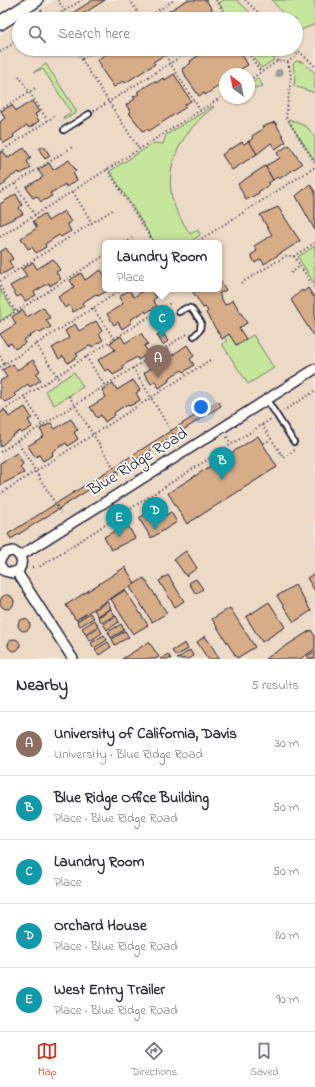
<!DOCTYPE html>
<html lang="en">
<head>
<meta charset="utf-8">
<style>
  :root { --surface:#fff; --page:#f7f7f7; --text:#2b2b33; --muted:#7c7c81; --line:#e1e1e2; --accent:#c8321e }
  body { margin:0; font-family:"Indie Flower",sans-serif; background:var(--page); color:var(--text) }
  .compass { position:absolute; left:219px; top:68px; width:36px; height:36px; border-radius:50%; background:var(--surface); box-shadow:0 1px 3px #0004; rotate:327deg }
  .you { position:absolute; left:201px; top:407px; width:14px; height:14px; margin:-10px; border:3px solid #fff; border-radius:50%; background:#1a73e8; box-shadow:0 0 0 6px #1a73e833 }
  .badge { display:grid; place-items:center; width:26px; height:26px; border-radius:50%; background:var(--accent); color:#fff; font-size:13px; font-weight:700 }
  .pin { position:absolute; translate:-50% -33px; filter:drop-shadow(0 1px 2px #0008) }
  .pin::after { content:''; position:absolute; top:21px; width:14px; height:12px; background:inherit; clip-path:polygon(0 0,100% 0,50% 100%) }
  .popup { position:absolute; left:102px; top:240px; width:120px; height:52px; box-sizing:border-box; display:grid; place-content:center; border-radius:6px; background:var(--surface); filter:drop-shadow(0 1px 3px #0005); font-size:13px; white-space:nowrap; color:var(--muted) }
  .popup b { font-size:15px; color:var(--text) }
  .popup::after { content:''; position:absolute; left:50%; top:100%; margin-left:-8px; border:8px solid transparent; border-top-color:var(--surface) }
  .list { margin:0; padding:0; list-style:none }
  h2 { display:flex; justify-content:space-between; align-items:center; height:52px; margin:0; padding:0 16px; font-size:17px }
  h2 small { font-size:13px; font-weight:400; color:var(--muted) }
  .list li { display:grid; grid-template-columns:26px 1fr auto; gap:12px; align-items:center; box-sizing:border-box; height:64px; padding:0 16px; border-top:1px solid var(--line) }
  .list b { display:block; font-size:15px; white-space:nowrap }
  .list p { margin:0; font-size:13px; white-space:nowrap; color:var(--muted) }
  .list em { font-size:13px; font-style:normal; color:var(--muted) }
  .icon { flex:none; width:22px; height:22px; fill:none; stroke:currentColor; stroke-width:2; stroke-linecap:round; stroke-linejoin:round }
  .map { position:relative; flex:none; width:315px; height:659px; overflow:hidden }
  .search { position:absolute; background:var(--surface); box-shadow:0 1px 3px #0004; left:12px; right:12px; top:12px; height:44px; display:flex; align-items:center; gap:10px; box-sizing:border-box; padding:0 14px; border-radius:22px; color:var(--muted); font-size:15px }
  .sheet { height:372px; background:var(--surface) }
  nav { display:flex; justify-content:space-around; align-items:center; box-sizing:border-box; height:56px; border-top:1px solid var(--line); background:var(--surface); font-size:11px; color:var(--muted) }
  nav a { display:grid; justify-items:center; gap:2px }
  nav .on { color:var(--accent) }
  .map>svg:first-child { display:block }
</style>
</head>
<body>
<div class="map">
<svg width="315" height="659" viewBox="0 0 315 659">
  <rect width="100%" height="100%" fill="#f5ece1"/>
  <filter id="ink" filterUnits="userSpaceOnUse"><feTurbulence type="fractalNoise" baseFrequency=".025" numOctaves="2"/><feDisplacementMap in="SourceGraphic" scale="8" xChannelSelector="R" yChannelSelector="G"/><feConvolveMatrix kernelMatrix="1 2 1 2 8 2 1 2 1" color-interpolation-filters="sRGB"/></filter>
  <g filter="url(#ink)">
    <!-- built -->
    <path fill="#ecd9c6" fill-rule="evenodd" d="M55,0H315V659H0V35L19,22V49H296V19H25ZM225,74H249V98H225ZM105,243H219V289H105Z"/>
    <!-- green -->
    <g fill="#c6e59d" stroke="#74846c">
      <path d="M224,0H237L257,19H229L219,3Z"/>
      <path d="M272,0H315V24L297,32L296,19H287Z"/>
      <path d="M248,49H274V60L261,68Z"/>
      <path d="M296,61L303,62L315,73V93L294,86L295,78L293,64Z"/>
      <path d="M46,64L76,110V113L65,119L63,117L71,112L43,69L34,72Z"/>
      <path d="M258,78L263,86L249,89V83Z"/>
      <path d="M213,106L214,107C183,130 160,168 175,207C178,216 185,225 190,234L198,230L200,235L189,243H155L110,171L154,143L163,144L166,135Z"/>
      <path d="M289,119L307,127L315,137V161L289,122Z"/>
      <path d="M315,246V285L298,257Z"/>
      <path d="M0,289L14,312L0,321Z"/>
      <path d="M229,334L236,345L253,335L274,368L248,384L222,344L227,341L224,337Z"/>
      <path d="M74,372L83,387L54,405L45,391Z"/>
    </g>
    <!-- building -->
    <g fill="#d7ad88" stroke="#22223b">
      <path d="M93,0H105L75,19H63Z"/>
      <path d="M187,0H206L218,19H161V16Z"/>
      <path d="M110,49H160L163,56L153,62L155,64L125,83L123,81L114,87L100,67L102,66L97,60L106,54L105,52Z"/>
      <path d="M209,49H239L248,65L241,69L242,71L238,74H225V82L205,95L204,93L199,96L185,76H186L182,69L191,63L190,61Z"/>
      <path d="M174,74L191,101L184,105L186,107L149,131L147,129L143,131L129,113L131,112L126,105L135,99L133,97L139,94L137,92L155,81L156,83L163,78L165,80Z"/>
      <path d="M32,101L39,112L35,114L39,121L29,128L27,125L13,135L14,137L4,143L0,137V122L5,118L1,111L12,105L16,111Z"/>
      <path d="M275,122L286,142L275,149L271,143L257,154L249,141L253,138L252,136L263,129L262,127Z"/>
      <path d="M249,141L257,154L232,170L222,155L230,148L231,149L242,142L244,144Z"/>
      <path d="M289,145L302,164L279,179L277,177L273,180L265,166L280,158L277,153Z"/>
      <path d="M44,146L50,156L45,159L39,149Z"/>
      <path d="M24,148L31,158L27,161L31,168L20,174L19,172L12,176L5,181L6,183L0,187V153L3,151L8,158Z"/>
      <path d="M69,160L76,171L73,173L77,180L66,187L65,184L58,189L50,193L52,196L41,202L37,196L33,198L26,187L43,177L38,170L49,163L53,170Z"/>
      <path d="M265,166L273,180L268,183L269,185L258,192L259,193L246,200L238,184Z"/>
      <path d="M310,184L315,192V230L296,196Z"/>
      <path d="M16,194L22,205L19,208L23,214L0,225V204Z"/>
      <path d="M278,207L300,241L264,264L261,259L255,263L251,255L257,251L254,246L272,235L260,215Z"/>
      <path d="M64,211L71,222L67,224L71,231L61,237L59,235L45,244L46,247L36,253L32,247L28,249L21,238L37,228L33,221L44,214L48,221Z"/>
      <path d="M6,248L13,259L9,261L13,268L2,274L0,273V252Z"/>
      <path d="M53,259L60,270L56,272L61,279L50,286L49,283L34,292L36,295L25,301L21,295L17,297L10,286L27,276L22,269L33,262L37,269Z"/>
      <path d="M101,270L105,276V289L109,290L98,296L96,294L82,303L84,306L73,312L69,305L65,308L58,297L74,287L70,280L81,273L85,280Z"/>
      <path d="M219,279L226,290L219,294L225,305L233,300L247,323L239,328L246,339L236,345L229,334L222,339L206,313L208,311L205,307L203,308L191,289H219Z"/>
      <path d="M308,288L313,296L315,295V334L313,335L291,300L302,290L303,292Z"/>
      <path d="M146,289H151L154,294L157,297L153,300L157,306L146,313L145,311L138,315L130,320L132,322L122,329L118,322L114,325L107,314L123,304L119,297L129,290L134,297Z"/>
      <path d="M43,307L50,318L46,320L51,327L40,333L38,331L24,340L25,343L15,349L11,343L7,345L0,334L16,324L12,317L23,310L27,317Z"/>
      <path d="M96,321L102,331L99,334L103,340L92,347L91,345L76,354L78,356L68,363L63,356L59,359L52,348L69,338L65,331L75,324L79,331Z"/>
      <path d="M162,331L168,341L163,345L157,335Z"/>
      <path d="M141,333L148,344L144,346L149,353L138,360L137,357L122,366L124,369L113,375L109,369L105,371L98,360L115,350L110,343L121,336L125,343Z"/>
      <path d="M187,345L194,356L190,359L194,365L184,372L182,370L175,374L168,379L169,381L159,388L155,381L151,384L144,373L160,362L156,356L167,349L171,356Z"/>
      <path d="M33,360L40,371L36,374L41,380L30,387L28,384L14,394L16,396L5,402L0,397V381L7,377L2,370L13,364L17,370Z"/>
      <path d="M133,380L140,390L136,393L140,400L130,406L128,404L121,408L114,413L115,415L105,422L101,415L97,418L90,407L106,397L102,390L113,383L117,390Z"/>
      <path d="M218,401L221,406L11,539L8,534Z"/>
      <path d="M25,407L32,418L28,420L32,427L22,433L20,431L13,435L0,447V413L5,410L9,417Z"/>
      <path d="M71,419L78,430L74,432L78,439L68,446L66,443L52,452L53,455L43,461L39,455L35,457L28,446L44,436L40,429L51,423L55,429Z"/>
      <path d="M258,436L277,467L187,524L168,493Z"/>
      <path d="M17,453L23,464L20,467L24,473L0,485V463Z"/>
      <path d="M152,510L158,520L171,512L177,522L151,538L139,518Z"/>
      <path d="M127,524L135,538L111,550L104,537Z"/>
      <path d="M186,551L197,568L186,576L174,559Z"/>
      <path d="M125,567L135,583L76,620L66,605Z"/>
      <path d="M315,573V591L307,578Z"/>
      <path d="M168,575L184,601L175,607L159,581Z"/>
      <path d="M144,578L167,613L152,622L130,587Z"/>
      <path d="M196,579L203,589L196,594L189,583Z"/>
      <path d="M295,585L311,611L294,622L277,596Z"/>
      <path d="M125,590L148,625L133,634L111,599Z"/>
      <circle cx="7" cy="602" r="7"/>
      <path d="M107,602L111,608L98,616L94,610Z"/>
      <path d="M269,602L285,627L262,642L246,617Z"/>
      <path d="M230,608L255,647L237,658L212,619Z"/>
      <path d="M111,609L115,615L102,623L98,617Z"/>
      <path d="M90,613L94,618L80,626L77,621Z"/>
      <path d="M116,616L119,622L107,630L103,624Z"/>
      <circle cx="24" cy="625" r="6"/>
      <path d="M95,620L98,626L85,634L82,628Z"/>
      <path d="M121,624L124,630L111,638L108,632Z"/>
      <path d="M99,627L102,633L90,641L86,635Z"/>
      <path d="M311,630L315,636V649L300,659H265Z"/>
      <path d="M125,631L129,637L115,645L112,639Z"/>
      <path d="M104,635L107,640L94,648L91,643Z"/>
      <path d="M205,636L220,659H208L197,642Z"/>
      <circle cx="14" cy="645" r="6"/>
      <path d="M108,642L111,647L99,655L95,650Z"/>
      <path d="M149,642L159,657L156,659H122Z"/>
      <path d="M185,643L188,649L176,656L172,651Z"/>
      <path d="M190,650L193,656L188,659H177Z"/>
      <path d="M315,651V659H309L307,656Z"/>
      <path d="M168,654L171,659H160Z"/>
    </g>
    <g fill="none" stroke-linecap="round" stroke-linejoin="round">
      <!-- service casing -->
      <g stroke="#22223b" stroke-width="8">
        <g id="service">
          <path d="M64,130L89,114"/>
          <path d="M179,312L186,308H191L201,322L200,330L194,336"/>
          <path d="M267,400L294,442"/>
        </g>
      </g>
      <!-- minor casing -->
      <g stroke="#22223b" stroke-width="12">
        <g id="minor">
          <path d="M20,556L315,369"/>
          <path d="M0,560L5,553L13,551C21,555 24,562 19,570L12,573L4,571L0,565"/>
          <path d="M17,572L73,659"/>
        </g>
      </g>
      <!-- secondary casing -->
      <g stroke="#22223b" stroke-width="16">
        <path id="secondary" d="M0,23L36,0"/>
      </g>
      <!-- path -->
      <g stroke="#22223b" stroke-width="2" stroke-dasharray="1 3" stroke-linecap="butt">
        <path d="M58,0L64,11"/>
        <path d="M130,0L142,19"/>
        <path d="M216,0L228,19"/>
        <path d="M245,0L265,19"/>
        <path d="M41,10L47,19"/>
        <path d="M51,19L82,0"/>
        <path d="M145,19L174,0"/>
        <path d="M75,49L139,149"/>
        <path d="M161,49L200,110"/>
        <path d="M239,49H240"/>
        <path d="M246,49L261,72"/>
        <path d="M296,49L315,66"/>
        <path d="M0,52L19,40"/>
        <path d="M82,59L97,49"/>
        <path d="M278,61L277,53L279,49"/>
        <path d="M288,62L291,76L286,117L315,163"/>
        <path d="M19,76L48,121"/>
        <path d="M249,80L278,61L288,62L300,52"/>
        <path d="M0,110L37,87"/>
        <path d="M94,111L193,49"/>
        <path d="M0,152L55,116"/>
        <path d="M107,169L154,243"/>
        <path d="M15,184L35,215"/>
        <path d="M73,192L92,223"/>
        <path d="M0,193L74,146"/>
        <path d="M0,237L225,95"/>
        <path d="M125,243L132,238"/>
        <path d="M195,243L315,167"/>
        <path d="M294,256L315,289"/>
        <path d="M291,273L300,266"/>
        <path d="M0,281L114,209"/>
        <path d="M241,283L286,256H294L315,243"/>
        <path d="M0,286L16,312"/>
        <path d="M93,308L114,339"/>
        <path d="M0,322L105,255"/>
        <path d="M36,344L60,381"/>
        <path d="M0,356L5,364"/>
        <path d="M86,357L105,386"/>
        <path d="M0,367L123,289"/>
        <path d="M133,368L176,439"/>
        <path d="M24,396L42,425"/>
        <path d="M69,396L119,476"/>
        <path d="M283,411L315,391"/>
        <path d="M0,412L172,302"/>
        <path d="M262,425L284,458L296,449"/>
        <path d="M227,437L231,444"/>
        <path d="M17,441L61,513"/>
        <path d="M264,443L271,439"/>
        <path d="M0,452L187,334"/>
        <path d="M0,494L210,360"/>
        <path d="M32,567H39L271,419"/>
      </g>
      <!-- service -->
      <use href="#service" stroke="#fdfcf7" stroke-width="4.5"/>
      <!-- minor -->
      <use href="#minor" stroke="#fdfcf7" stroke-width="9"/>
      <!-- secondary -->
      <use href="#secondary" stroke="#fdfcf7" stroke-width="13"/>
    </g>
    <!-- trees -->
    <circle fill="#9c9d96" cx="279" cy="73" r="4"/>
  </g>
  <g text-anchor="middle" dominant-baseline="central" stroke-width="3.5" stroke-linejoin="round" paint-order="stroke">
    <!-- street labels -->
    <g font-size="17" fill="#22223b" stroke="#fdfcf7">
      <text transform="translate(138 462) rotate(-32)">Blue Ridge Road</text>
    </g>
  </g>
</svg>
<svg class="compass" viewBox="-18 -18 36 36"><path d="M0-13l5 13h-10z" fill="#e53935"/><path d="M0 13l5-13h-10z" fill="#7c7c81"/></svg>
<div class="you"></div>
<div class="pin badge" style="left:158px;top:378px;background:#8d6e63">A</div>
<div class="pin badge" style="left:222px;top:480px;background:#0f9aa8">B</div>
<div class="pin badge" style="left:162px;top:338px;background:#0f9aa8">C</div>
<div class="popup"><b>Laundry Room</b>Place</div>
<div class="pin badge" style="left:155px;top:530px;background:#0f9aa8">D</div>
<div class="pin badge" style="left:119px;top:537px;background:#0f9aa8">E</div>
<div class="search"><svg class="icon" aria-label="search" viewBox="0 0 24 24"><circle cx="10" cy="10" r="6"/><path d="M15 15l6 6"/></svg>Search here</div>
</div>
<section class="sheet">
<h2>Nearby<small>5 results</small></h2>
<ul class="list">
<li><span class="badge" style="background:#8d6e63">A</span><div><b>University of California, Davis</b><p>University · Blue Ridge Road</p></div><em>30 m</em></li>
<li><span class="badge" style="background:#0f9aa8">B</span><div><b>Blue Ridge Office Building</b><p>Place · Blue Ridge Road</p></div><em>50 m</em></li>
<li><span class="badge" style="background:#0f9aa8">C</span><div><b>Laundry Room</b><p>Place</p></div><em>50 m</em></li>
<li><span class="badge" style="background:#0f9aa8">D</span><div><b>Orchard House</b><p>Place · Blue Ridge Road</p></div><em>80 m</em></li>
<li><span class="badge" style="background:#0f9aa8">E</span><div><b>West Entry Trailer</b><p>Place · Blue Ridge Road</p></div><em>90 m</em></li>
</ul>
</section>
<nav>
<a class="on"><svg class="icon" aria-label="map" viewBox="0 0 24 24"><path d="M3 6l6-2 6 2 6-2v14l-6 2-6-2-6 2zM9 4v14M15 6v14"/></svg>Map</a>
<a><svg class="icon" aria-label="directions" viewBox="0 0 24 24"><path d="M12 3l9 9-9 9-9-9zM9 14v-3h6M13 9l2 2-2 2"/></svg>Directions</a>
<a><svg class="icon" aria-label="saved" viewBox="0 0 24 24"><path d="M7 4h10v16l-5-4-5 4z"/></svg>Saved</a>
</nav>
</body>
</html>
